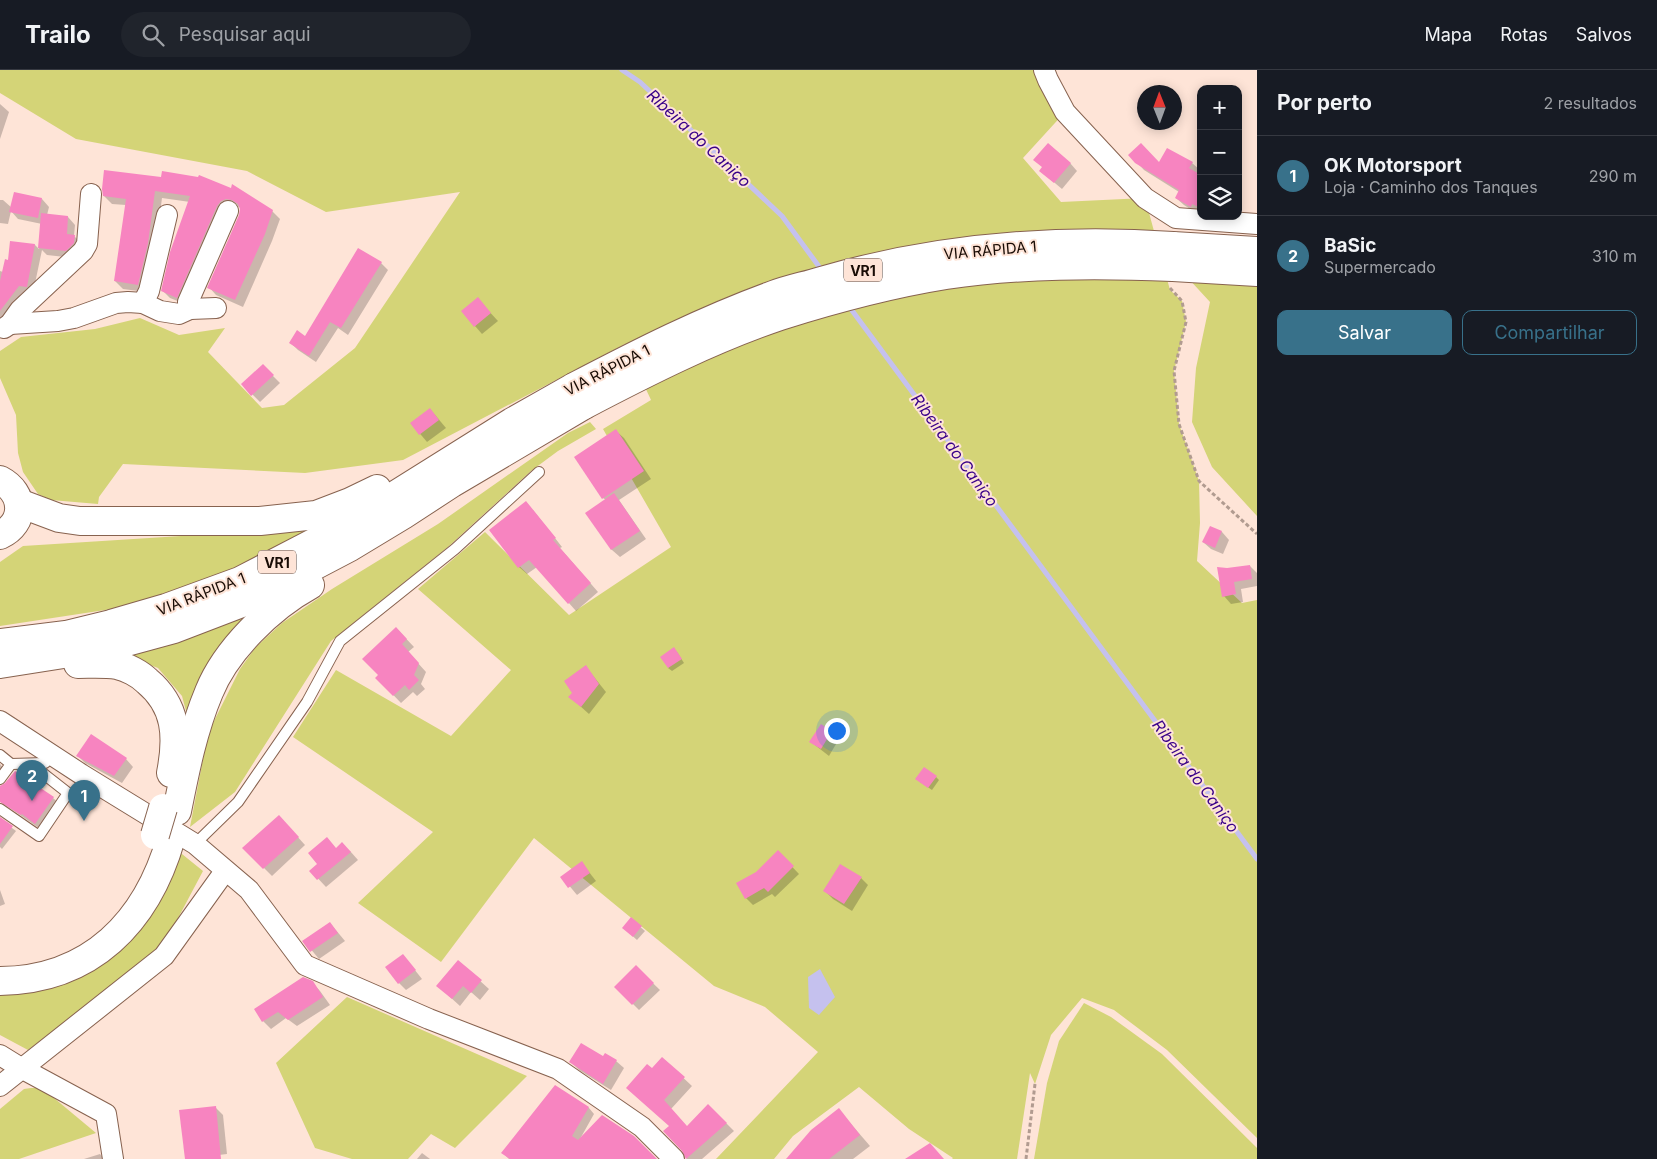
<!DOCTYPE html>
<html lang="pt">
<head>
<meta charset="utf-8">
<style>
  :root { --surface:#171b24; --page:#20242c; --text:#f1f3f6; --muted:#9ea1a6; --line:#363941; --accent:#38718a }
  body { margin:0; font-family:Inter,sans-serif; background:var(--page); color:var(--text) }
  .controls { position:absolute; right:15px; top:15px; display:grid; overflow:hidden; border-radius:10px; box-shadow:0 2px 12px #0003 }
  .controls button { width:45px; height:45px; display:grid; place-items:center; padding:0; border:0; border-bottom:1px solid var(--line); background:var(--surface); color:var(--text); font:25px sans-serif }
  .compass { position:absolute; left:1137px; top:15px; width:45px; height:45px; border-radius:50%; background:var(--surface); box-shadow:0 2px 12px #0003; rotate:359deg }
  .you { position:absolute; left:836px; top:660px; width:18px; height:18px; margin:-12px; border:4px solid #fff; border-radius:50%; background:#1a73e8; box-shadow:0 0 0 8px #1a73e833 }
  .badge { display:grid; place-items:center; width:32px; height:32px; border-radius:50%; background:var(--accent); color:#fff; font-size:16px; font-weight:700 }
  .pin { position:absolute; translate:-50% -41px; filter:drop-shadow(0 1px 2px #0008) }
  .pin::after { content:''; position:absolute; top:26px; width:18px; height:15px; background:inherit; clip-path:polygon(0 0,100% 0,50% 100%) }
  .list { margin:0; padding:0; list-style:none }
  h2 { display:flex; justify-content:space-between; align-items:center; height:65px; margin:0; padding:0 20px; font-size:21px }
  h2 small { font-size:16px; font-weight:400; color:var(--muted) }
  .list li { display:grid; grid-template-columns:32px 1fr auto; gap:15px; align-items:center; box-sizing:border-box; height:80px; padding:0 20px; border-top:1px solid var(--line) }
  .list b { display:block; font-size:19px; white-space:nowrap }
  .list p { margin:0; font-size:16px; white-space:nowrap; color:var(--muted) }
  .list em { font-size:16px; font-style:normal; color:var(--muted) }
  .actions { display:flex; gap:10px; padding:15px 20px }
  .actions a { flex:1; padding:11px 0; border:1px solid var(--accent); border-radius:10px; text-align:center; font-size:18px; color:var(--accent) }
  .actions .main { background:var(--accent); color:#fff }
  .icon { flex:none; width:28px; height:28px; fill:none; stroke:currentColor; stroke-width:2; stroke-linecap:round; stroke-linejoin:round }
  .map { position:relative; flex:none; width:1257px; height:1089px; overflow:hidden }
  header { display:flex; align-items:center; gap:30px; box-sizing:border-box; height:70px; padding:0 25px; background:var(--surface); border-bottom:1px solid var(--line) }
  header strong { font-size:24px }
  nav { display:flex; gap:28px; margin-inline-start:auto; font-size:18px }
  .search { width:350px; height:45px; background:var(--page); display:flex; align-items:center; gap:12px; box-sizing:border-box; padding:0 18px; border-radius:28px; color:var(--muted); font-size:19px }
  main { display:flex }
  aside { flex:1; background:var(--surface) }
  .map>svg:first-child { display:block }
</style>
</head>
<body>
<header>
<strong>Trailo</strong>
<div class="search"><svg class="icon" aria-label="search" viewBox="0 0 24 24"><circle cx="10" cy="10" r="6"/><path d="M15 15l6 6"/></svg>Pesquisar aqui</div>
<nav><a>Mapa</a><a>Rotas</a><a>Salvos</a></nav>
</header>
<main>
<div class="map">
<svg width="1257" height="1089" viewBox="0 0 1257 1089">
  <rect width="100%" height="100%" fill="#fee4d7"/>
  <!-- green -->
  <g fill="#d4d477">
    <path d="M0,0H1046L1065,42L1023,88L1061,132L1145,128L1170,220L1182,231L1186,252L1174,301L1179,354L1199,411L1200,453L1197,491L1242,533L1257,530V1068L1167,980L1114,940L1082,928L1051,965L1035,1014L1030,1003L1017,1089H952L953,1088L909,1059L859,1017L793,1066L774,1089H716L818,982L765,937L714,916L534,768L441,892L358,833L433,762L293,667L336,600L451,666L511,600L418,519L485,462L569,545L671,477L603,359L651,330L625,274L403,390L305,403L123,394L99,427L98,434L51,430L38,424L23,402L18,383L16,345L0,308V281L21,267L95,259L140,248L179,265L225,258L208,282L262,338L284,335L355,278L460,122L326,142L247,101L76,69L0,23Z"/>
    <path d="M1187,207L1257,214V446L1212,397L1192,352L1196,298L1210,232Z"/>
    <path d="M590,352L596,359L558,381L531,401L448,477L331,571L235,722L190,757L208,663L240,599L255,578L282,553L332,519L438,454L568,363Z"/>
    <path d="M324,457L265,488L138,535L0,556V492L23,476Z"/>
    <path d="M272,533L190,656L182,626L158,598L124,585Z"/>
    <path d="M177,780L203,801L159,884L28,980L0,965V920L75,902Z"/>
    <path d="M347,927L527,1006L455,1078L431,1064L408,1089H352L315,1078L276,993Z"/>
    <path d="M1084,933L1111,947L1162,984L1257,1078V1089H1034L1047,1013L1059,971Z"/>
    <path d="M31,1018H42L96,1063L19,1089H0V1039L24,1019Z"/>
  </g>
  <!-- water -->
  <path fill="#c5c1ee" d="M820,899L835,927L819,945L809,938L808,907Z"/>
  <!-- shadow -->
  <g fill="#0003">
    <path d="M0,34L9,42L0,69Z"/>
    <path d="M1130,85L1159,94L1192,93L1200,100L1197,104L1201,106V141L1198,144L1184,135L1176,128L1179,122L1144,100Z"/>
    <path d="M1070,93L1077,101L1062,119L1049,108Z"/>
    <path d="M162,108L272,141L280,149L272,171L243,237L216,225L209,217L240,146V137L234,136L185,234L170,228L163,221L190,132L162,128L155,181L146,222L123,219L115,211L126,135L112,134L104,126Z"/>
    <path d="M42,129L49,137L47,145L68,147L75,155L74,166L82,174L74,188L47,185L42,180L33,223L0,257V201L3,202L9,191L11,173L35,175L39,179L42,154L18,149L11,141L8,154L0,153V130H3L12,138Z"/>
    <path d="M381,193L388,200L348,265L338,258L316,292L298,280L291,273L306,267Z"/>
    <path d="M485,237L498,251L482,264L475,256Z"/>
    <path d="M263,296L280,313L260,332L243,315Z"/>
    <path d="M430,339L446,358L427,372L411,353Z"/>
    <path d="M616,361L624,368L651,409L619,430L646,469L620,487L612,480L587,443L606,430L603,428Z"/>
    <path d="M533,440L562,477L560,478L598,522L576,541L537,497L527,504L519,497Z"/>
    <path d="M1210,458L1222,462L1229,470L1223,484L1211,479L1203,472Z"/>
    <path d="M1250,496L1257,503V516L1241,519L1243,532L1231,534L1224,526L1227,500Z"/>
    <path d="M396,558L414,577L408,582L426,602L421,614L425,619L417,626L413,622L401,633L377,608Z"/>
    <path d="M677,582L684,593L672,601L668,598Z"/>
    <path d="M586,597L606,622L589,644L570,627Z"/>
    <path d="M822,655L839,669L829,686L811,672Z"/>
    <path d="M78,686L126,689L133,697L122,713L85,693Z"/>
    <path d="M0,694L8,704L0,716L53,728L61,735L43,761L0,731Z"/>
    <path d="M936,707L939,710L932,720L920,712Z"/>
    <path d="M0,749L16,761L2,779L0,777Z"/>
    <path d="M286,754L305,775L272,806L244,778Z"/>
    <path d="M336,779L350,781L358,790L326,817L311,801Z"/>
    <path d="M778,782L799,804L775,827L772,824L753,835L746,828L757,803Z"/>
    <path d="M582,793L596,811L577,825L562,807Z"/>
    <path d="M861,808L868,815L852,841L833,829L825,821Z"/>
    <path d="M0,820L5,834L0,836Z"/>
    <path d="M631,849L645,861L637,870L627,861Z"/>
    <path d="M330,853L345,871L319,889L304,871Z"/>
    <path d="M403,885L422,909L406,920L399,913Z"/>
    <path d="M459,892L489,919L480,930L471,922L460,936L438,916Z"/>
    <path d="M636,897L660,920L639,940L616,917Z"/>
    <path d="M312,912L320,921L330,935L297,956L286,948L271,959L263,951Z"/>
    <path d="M604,988L616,991L624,998L611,1020L579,1000L571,992Z"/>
    <path d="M662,988L692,1016L671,1039L687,1057L726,1053L734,1061L702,1089H687L670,1056L652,1000Z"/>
    <path d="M555,1017L589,1038L594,1044L580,1069L655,1089H509L503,1083Z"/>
    <path d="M215,1037L223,1045L227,1084L193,1088Z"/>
    <path d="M839,1040L870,1076L853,1089H789Z"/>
    <path d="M422,1083L430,1089H417Z"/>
    <path d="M100,1084L104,1089H84Z"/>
  </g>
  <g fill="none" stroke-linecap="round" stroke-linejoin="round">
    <!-- stream -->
    <g stroke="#c5c1ee" stroke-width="5">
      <path d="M622,0L640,12L782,146L823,202"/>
      <path d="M848,235L1257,789"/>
    </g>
  </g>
  <!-- building -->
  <g fill="#f784c0">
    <path d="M1048,73L1071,93L1054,113L1039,101L1042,97L1033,90Z"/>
    <path d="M1141,73L1159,92L1167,78L1193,92L1189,98L1201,105V138L1192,134L1191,137L1175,128L1179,120L1135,93L1128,85Z"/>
    <path d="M104,100L161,107L162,101L198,107L199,105L231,118L232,114L273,140L265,164L235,230L207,218L239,145L240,139L238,134L232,130L226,129L221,131L217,136L177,228L161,221L170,182L190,126L155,121L148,173L138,215L114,211L126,129L103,126L102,119Z"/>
    <path d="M14,122L42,128L38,148L9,142Z"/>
    <path d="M41,143L68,146L67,164L75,165L74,173L66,181L38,178Z"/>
    <path d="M10,171L35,174L27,217L19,216L0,241V211L5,189L8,190Z"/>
    <path d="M358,178L382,192L341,258L330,252L309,286L289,273L297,260L305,266Z"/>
    <path d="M478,227L491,243L474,257L461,241Z"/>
    <path d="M263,294L274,305L251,326L241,314Z"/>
    <path d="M430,338L439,350L419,365L410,353Z"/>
    <path d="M616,359L644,401L602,429L574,387Z"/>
    <path d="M614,423L640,461L611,480L585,443Z"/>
    <path d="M526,431L556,468L553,470L591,513L568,534L529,490L518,498L489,460Z"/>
    <path d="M1210,456L1222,461L1215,478L1202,472Z"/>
    <path d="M1250,495L1252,509L1234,512L1236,524L1222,527L1217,497L1227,498Z"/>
    <path d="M396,557L407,569L402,574L419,593L414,605L419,610L409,620L405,615L393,626L375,608L378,605L362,589Z"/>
    <path d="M674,577L682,589L668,598L660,587Z"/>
    <path d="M586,595L599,614L581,637L568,627L572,623L564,611Z"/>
    <path d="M821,654L832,661L821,679L809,672Z"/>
    <path d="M91,664L127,688L114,706L76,686Z"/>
    <path d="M924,697L937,706L928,718L915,709Z"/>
    <path d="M15,701L54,727L35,754L22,744L21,745L0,732V716L5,713Z"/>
    <path d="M279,745L299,767L263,799L242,778Z"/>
    <path d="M0,747L13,756L0,774Z"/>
    <path d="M327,767L336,778L342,772L351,782L317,810L309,801L317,794L308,783Z"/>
    <path d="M778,780L794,796L768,822L764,818L745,829L736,813L756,802Z"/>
    <path d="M582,791L590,803L568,818L560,807Z"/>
    <path d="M840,794L862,807L844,834L823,821Z"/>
    <path d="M631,847L642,856L633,867L622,858Z"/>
    <path d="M330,852L338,863L310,882L302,871Z"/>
    <path d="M403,884L416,900L398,914L385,897Z"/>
    <path d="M458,890L482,910L471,923L463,916L452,929L436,916Z"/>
    <path d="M636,895L654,913L632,935L614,917Z"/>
    <path d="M303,907L313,911L323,927L288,950L278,942L262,952L254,939Z"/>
    <path d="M581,973L603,986L605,983L617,990L603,1014L569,992Z"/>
    <path d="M662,987L685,1007L664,1030L687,1056L708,1034L727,1053L686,1089L682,1081L663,1061L669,1056L626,1018L647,994L652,998Z"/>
    <path d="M555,1015L589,1037L572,1066L578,1070L602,1045L634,1066L657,1089H510L501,1083Z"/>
    <path d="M216,1036L221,1089H185L179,1040Z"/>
    <path d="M839,1038L860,1065L829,1089H786L811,1060Z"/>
    <path d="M930,1073L944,1089H905Z"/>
  </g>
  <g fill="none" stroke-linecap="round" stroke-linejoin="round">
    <!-- lane casing -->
    <g stroke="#87624f" stroke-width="12">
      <g id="lane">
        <path d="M0,685L11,694L0,709"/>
        <path d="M11,694L45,693L52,686"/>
        <path d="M0,739L39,766L68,723L31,694"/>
        <path d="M195,774L238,732L307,632L340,571L455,479L539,402"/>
      </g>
    </g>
    <!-- street casing -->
    <g stroke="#87624f" stroke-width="22">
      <g id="street">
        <path d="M1044,0L1048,10L1065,42L1145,128L1176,148L1257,154"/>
        <path d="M143,233L149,221L167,145"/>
        <path d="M190,239L188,232L228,141"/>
        <path d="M10,254L58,251L74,248L116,233L128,232L143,233L160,241L179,244L190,239L216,238"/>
        <path d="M4,258L10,254L20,240L83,181L87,174L91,124"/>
        <path d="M0,651L81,704L195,774L249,820L305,895L429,949L558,999L642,1057L674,1089"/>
        <path d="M0,985L21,998L106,1044L113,1089"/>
        <path d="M0,1016L164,886L225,801"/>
      </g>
    </g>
    <!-- secondary casing -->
    <g stroke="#87624f" stroke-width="30">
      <path id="secondary" d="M0,410C25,423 26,453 0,465"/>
    </g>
    <!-- highway casing -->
    <g stroke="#87624f" stroke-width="30">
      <g id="highway">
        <path d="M1173,176L1257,181"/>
        <path d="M1173,197L1257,202"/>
        <path d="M19,433L59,448L80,451H260L316,445L350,432L377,419"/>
        <path d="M0,573L66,565L111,554L166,538L240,511L346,456L512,352L574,317"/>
        <path d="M0,594L108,577L174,559L247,531L350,477L403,445L452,413L584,335"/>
        <path d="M78,594C91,594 104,593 117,595C127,597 140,604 147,611C177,636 178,667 171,703"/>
        <path d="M177,741C185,701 193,660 209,622C226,580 270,537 310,515"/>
        <path d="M0,911C91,910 147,852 171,768"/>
      </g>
    </g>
    <!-- path -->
    <g stroke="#b19b90" stroke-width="3" stroke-dasharray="4 2.5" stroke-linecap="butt">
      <path d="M1170,218L1182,231L1186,252L1174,301L1179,354L1199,411L1257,464"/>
      <path d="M1026,1089L1035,1014"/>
    </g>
    <!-- lane -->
    <use href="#lane" stroke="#fff" stroke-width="10"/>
    <!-- street -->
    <use href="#street" stroke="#fff" stroke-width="20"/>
    <!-- secondary -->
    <use href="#secondary" stroke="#fff" stroke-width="28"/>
    <!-- highway -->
    <use href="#highway" stroke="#fff" stroke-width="28"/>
    <!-- highway-bridge casing -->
    <g stroke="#87624f" stroke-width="30" stroke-linecap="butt">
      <g id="highway-bridge">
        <path d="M574,317C639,283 704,250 773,225C789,219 805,216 821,211C935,178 1054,168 1173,176"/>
        <path d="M584,335C647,302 712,269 780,246C834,229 890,214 946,205C1021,194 1097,194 1173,197"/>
        <path d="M155,765L163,738"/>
      </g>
    </g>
    <!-- highway-bridge -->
    <use href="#highway-bridge" stroke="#fff" stroke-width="28"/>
  </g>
  <g text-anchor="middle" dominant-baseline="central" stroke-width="4" stroke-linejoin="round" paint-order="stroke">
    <!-- shield labels -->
    <g fill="#fee4d7" stroke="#5e4d44" stroke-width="1">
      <rect x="844" y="188.5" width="38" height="23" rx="4"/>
      <rect x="258" y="480.5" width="38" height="23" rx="4"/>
    </g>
    <g font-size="14" font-weight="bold" fill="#190c05">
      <text x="863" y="200">VR1</text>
      <text x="277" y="492">VR1</text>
    </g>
    <!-- street labels -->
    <g font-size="15" fill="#190c05" stroke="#fee4d7">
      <text transform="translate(990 180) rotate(-5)">VIA RÁPIDA 1</text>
      <text transform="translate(607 300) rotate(-27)">VIA RÁPIDA 1</text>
      <text transform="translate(201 524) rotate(-21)">VIA RÁPIDA 1</text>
    </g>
    <!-- water labels -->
    <g font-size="16" font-style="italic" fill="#390089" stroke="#fee4d7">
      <text transform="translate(699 68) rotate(43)">Ribeira do Caniço</text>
      <text transform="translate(955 380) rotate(54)">Ribeira do Caniço</text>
      <text transform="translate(1196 706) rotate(54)">Ribeira do Caniço</text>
    </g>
  </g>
</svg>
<div class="controls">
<button>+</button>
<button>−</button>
<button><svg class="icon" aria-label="layers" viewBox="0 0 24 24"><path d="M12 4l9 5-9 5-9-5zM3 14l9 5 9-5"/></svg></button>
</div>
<svg class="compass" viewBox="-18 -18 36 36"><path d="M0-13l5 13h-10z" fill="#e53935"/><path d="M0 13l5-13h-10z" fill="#9ea1a6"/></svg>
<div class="you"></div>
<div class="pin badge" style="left:84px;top:751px">1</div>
<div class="pin badge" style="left:32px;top:731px">2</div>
</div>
<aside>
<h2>Por perto<small>2 resultados</small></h2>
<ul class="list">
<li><span class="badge">1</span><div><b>OK Motorsport</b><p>Loja · Caminho dos Tanques</p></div><em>290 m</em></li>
<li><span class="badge">2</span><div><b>BaSic</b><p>Supermercado</p></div><em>310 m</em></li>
</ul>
<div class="actions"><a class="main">Salvar</a><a>Compartilhar</a></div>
</aside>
</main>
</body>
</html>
